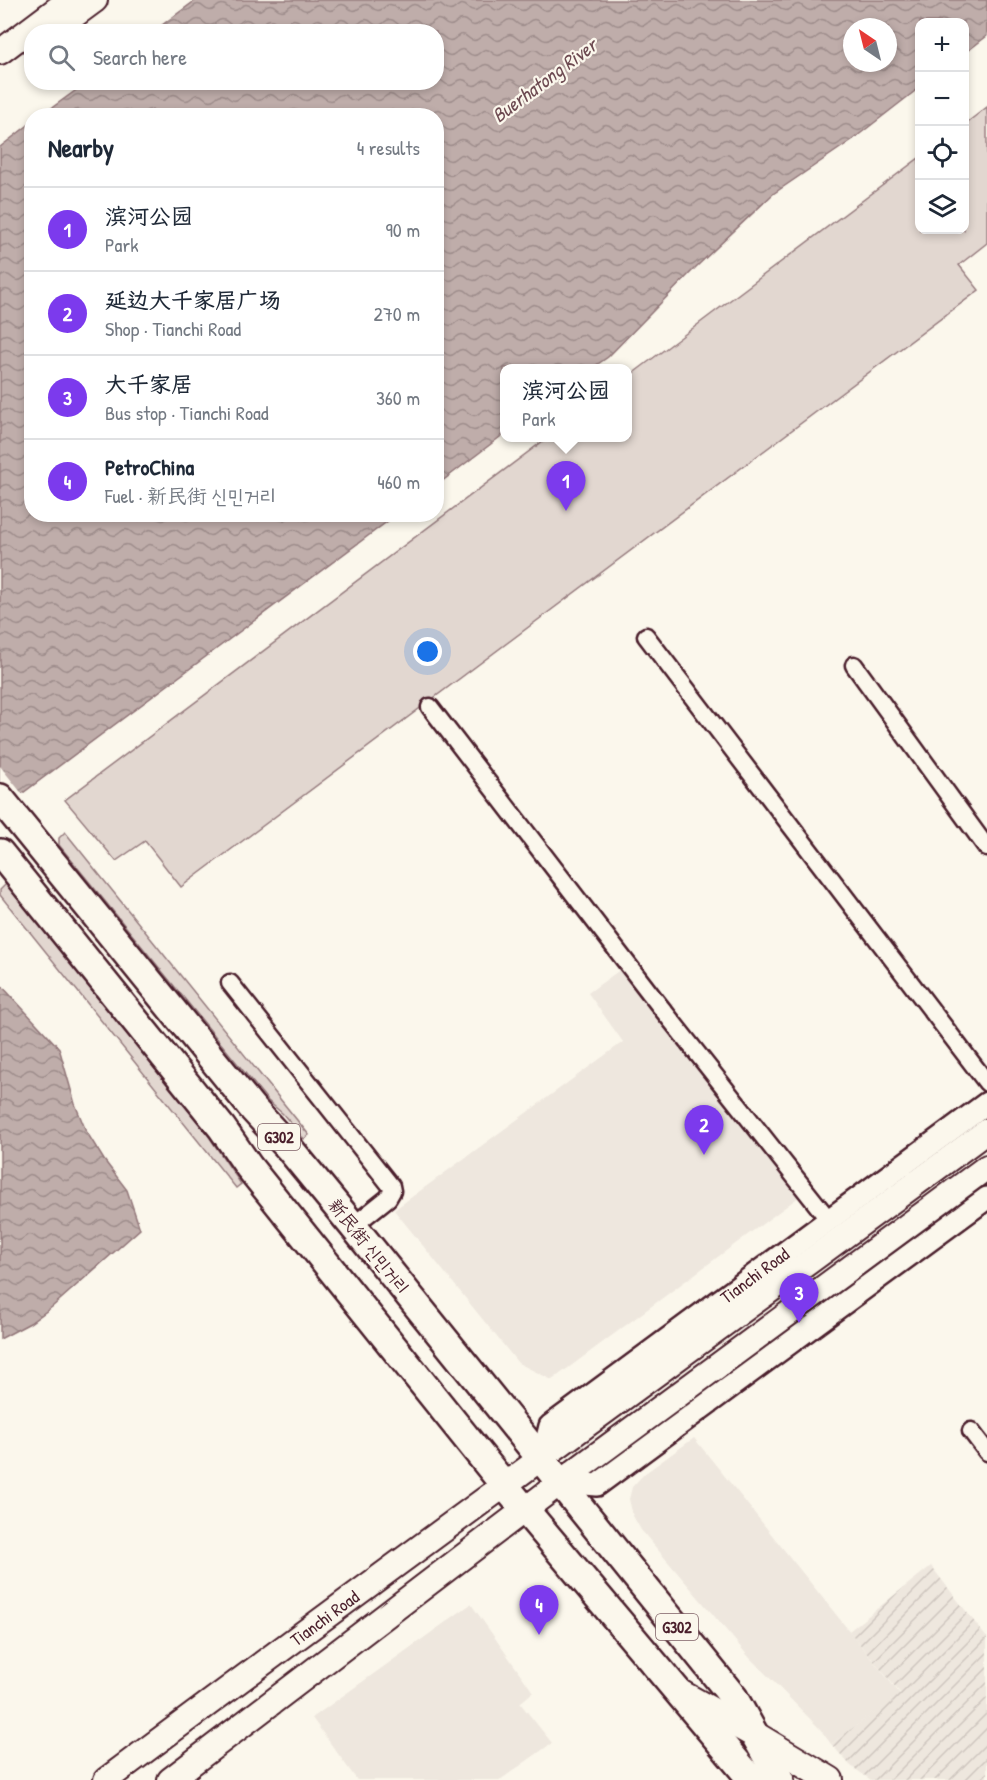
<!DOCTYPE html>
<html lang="en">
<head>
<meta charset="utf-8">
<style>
  :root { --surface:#fff; --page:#f2f2f3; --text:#1f2937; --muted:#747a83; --line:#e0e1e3; --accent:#7c3aed }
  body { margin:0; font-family:"Patrick Hand","LXGW WenKai TC","Poor Story",sans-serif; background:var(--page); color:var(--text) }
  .controls { position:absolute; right:18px; top:18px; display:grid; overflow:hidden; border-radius:12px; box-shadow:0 3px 9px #0003 }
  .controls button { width:54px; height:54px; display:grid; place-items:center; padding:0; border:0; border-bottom:2px solid var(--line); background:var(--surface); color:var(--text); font:30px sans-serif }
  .compass { position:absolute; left:843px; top:18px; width:54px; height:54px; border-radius:50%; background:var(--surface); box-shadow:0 3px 9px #0003; rotate:325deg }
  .you { position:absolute; left:428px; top:652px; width:21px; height:21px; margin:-15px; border:4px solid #fff; border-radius:50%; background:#1a73e8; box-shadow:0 0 0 9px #1a73e833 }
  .badge { display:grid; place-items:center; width:39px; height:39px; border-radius:50%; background:var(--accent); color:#fff; font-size:20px; font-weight:700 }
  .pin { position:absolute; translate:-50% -50px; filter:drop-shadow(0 2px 3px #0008) }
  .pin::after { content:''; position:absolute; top:32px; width:21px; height:18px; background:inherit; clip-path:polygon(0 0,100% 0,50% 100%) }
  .popup { position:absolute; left:500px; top:364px; width:132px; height:78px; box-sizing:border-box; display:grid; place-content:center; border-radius:12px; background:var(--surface); filter:drop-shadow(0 2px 4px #0005); font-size:20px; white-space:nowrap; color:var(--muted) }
  .popup b { font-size:22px; color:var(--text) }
  .popup::after { content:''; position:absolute; left:50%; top:100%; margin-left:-12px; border:12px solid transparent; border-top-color:var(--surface) }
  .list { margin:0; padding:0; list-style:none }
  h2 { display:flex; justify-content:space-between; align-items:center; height:78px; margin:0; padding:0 24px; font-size:26px }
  h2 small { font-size:20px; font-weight:400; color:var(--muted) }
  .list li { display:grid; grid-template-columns:39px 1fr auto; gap:18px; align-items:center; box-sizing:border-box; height:84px; padding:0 24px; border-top:2px solid var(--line) }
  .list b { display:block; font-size:22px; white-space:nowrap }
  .list p { margin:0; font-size:20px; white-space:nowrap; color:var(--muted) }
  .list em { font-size:20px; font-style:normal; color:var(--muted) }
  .icon { flex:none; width:33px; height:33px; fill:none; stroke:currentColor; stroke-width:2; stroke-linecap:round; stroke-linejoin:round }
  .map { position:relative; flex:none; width:987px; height:1780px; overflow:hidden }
  .search { position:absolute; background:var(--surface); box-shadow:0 3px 9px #0003; left:24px; top:24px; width:420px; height:66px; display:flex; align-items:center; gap:15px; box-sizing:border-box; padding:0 21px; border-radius:24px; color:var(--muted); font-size:22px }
  .panel { position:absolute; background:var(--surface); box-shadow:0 3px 9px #0003; left:24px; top:108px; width:420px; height:414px; border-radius:24px }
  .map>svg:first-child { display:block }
</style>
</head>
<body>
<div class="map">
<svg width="987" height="1780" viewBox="0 0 987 1780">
  <defs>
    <pattern id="industrial-furrows" width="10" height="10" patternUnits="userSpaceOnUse" patternTransform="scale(1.5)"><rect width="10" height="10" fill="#eee7de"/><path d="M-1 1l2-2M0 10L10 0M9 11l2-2" fill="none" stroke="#cec6bf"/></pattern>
    <pattern id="water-waves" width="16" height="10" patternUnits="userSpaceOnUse" patternTransform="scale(1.5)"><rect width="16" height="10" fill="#bfadaa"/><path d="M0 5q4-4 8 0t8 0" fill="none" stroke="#9d8c8b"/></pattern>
  </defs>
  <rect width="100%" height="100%" fill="#fbf7ec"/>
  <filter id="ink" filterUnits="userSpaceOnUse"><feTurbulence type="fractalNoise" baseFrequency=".0167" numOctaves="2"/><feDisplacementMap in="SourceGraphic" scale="12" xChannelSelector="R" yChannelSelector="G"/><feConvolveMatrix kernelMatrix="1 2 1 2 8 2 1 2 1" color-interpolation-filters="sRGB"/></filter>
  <g filter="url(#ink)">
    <!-- built -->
    <g fill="#eee7de">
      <path d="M621,969L800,1196L552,1380L518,1363L394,1210L623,1042L588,993Z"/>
      <path d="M694,1438L900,1694L831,1744L820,1729L749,1657L641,1530L633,1516L629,1499L632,1487L644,1474Z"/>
      <path d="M471,1604L533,1692L520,1703L552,1743L500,1780H357L312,1718Z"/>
    </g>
    <!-- industrial -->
    <path fill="url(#industrial-furrows)" d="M931,1566L987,1638V1780H871L851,1766L831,1744L900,1693L849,1631Z"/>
    <!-- green -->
    <g fill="#e2d7d0" stroke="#967b7e" stroke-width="1.5">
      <path d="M987,107V243L959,265L979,290L181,887L145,841L116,861L65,800L547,438H628V377L919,158L920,230H964L965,124Z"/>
      <path d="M65,832L309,1135L304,1139L283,1114L268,1101L59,845V838Z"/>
      <path d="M6,884L208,1135L241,1184L236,1188L0,895V890Z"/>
    </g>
    <!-- water -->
    <g fill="url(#water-waves)" stroke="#907477" stroke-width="1.5" fill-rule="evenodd">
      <path d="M196,0H987V36L965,53L964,22H920L919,88L852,140L773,194L696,267L608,357L592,368H504V434L437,485L436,116L42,115L86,83L436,82V32L154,31ZM852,27H888V63H852Z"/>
      <path d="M31,123L32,514L396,515L0,810V147Z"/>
      <path d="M0,984L59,1048L75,1104L86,1131L104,1160L127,1190L140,1229L52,1307L30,1323L0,1339Z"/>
    </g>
    <!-- pier -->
    <path fill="#fbf7ec" d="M0,766L24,796L0,813Z"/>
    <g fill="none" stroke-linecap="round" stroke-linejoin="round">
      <!-- minor casing -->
      <g stroke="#4a1f2b" stroke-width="21">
        <g id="minor">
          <path d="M646,636L987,1083"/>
          <path d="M854,665L987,848"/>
          <path d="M430,707L659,1005L829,1220"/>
          <path d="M230,983L391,1186L392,1191L388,1198L353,1226"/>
          <path d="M971,1431L987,1452"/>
        </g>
      </g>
      <!-- tertiary casing -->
      <g stroke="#4a1f2b" stroke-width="26">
        <g id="tertiary">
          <path id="s1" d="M542,1459L550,1426L987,1103"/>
          <path d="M561,1482L597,1485L987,1198"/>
        </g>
      </g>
      <!-- secondary casing -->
      <g stroke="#4a1f2b" stroke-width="28">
        <g id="secondary">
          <path d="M57,28L95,0"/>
          <path d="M0,52L69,0"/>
          <path id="s2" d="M106,1780C398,1561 693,1348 987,1131"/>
          <path d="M170,1780L582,1466L987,1167"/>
        </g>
      </g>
      <!-- primary casing -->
      <g stroke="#4a1f2b" stroke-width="30">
        <path id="primary" d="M682,1694L755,1735L830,1780"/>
      </g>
      <!-- trunk casing -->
      <g stroke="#4a1f2b" stroke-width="32">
        <g id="trunk">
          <path d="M0,798L253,1109L289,1148L353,1226L734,1698L780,1780"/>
          <path d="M0,853L222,1128L249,1167L505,1486L752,1780"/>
        </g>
      </g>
      <!-- minor -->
      <use href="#minor" stroke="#fbf7ec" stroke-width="16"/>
      <!-- tertiary -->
      <use href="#tertiary" stroke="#fbf7ec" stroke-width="21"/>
      <!-- secondary -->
      <use href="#secondary" stroke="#fbf7ec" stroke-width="24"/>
      <!-- primary -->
      <use href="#primary" stroke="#fbf7ec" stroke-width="26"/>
      <!-- trunk -->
      <use href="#trunk" stroke="#fbf7ec" stroke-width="27"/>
    </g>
  </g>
  <g text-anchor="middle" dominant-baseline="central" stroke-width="4.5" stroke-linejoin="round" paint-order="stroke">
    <!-- shield labels -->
    <g fill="#fbf7ec" stroke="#7f6065" stroke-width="1.5">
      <rect x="258" y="1124" width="42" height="26" rx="4.5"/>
      <rect x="656" y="1614" width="42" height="26" rx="4.5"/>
    </g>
    <g font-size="16" font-weight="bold" fill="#4a1f2b">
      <text x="279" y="1137">G302</text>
      <text x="677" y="1627">G302</text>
    </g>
    <!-- street labels -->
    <g font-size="18" fill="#4a1f2b" stroke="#fbf7ec">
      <text transform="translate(369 1246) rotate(51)">新民街 신민거리</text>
      <text stroke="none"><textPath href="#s1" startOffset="288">Tianchi Road</textPath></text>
      <text stroke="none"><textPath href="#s2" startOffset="272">Tianchi Road</textPath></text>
    </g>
    <!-- water labels -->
    <g font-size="20" font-style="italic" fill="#6d4a51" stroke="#fbf7ec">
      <text transform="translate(544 80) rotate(-37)">Buerhatong River</text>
    </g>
  </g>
</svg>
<div class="controls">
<button>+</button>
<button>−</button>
<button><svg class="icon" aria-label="locate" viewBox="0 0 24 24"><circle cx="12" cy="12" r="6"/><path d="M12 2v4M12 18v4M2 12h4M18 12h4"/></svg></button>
<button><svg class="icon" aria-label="layers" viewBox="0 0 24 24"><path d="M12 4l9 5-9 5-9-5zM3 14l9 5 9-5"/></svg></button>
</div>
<svg class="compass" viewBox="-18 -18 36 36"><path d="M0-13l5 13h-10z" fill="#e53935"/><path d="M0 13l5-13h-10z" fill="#747a83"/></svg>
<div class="you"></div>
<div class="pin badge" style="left:566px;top:511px">1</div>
<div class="popup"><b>滨河公园</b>Park</div>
<div class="pin badge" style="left:704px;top:1155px">2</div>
<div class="pin badge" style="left:799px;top:1323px">3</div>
<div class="pin badge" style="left:539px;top:1635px">4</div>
<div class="search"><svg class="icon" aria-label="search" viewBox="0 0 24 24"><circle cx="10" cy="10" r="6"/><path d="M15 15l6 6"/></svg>Search here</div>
<section class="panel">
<h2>Nearby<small>4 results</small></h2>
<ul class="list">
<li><span class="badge">1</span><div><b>滨河公园</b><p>Park</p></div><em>90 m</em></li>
<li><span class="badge">2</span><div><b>延边大千家居广场</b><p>Shop · Tianchi Road</p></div><em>270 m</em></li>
<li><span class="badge">3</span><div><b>大千家居</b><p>Bus stop · Tianchi Road</p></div><em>360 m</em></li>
<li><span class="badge">4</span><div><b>PetroChina</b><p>Fuel · 新民街 신민거리</p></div><em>460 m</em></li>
</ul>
</section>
</div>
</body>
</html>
